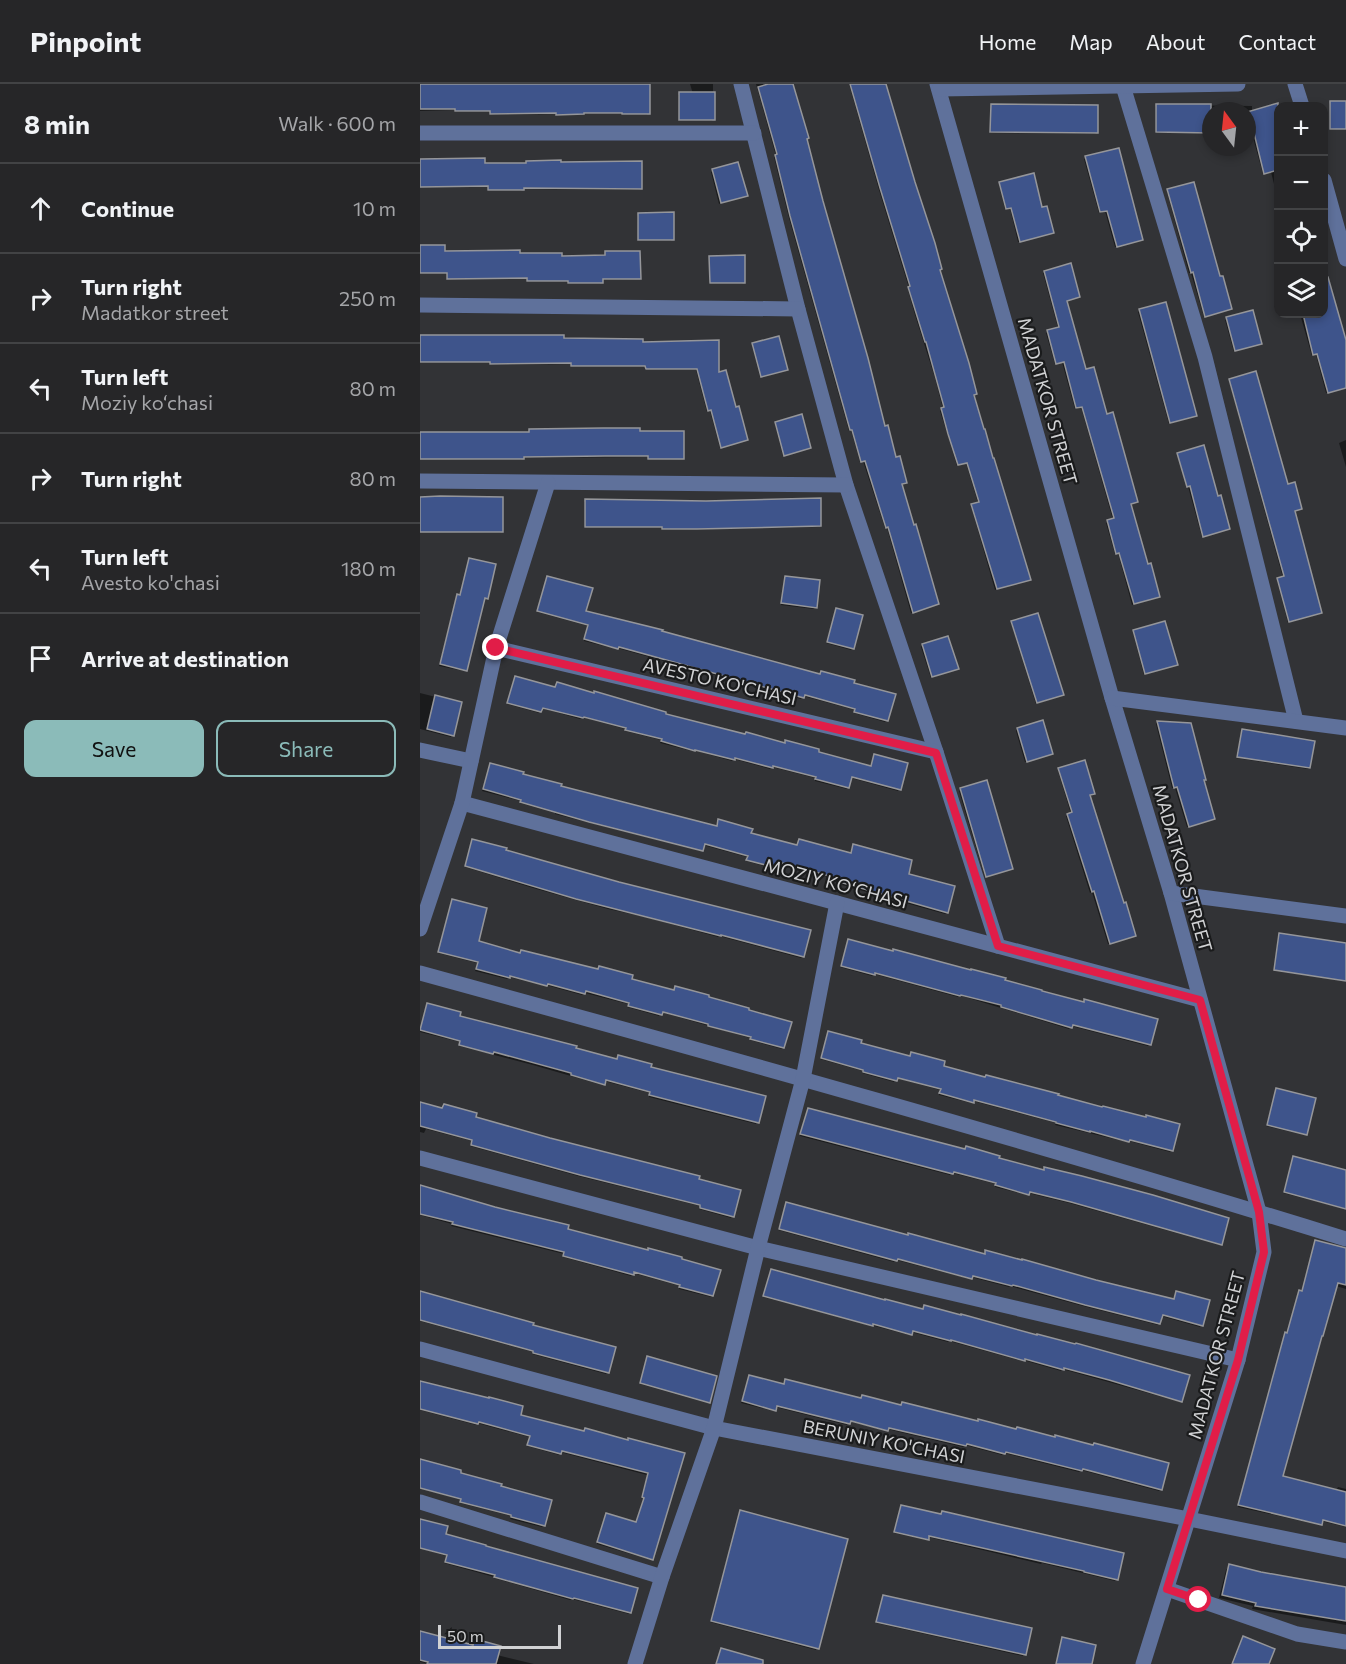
<!DOCTYPE html>
<html lang="en">
<head>
<meta charset="utf-8">
<style>
  :root { --surface:#262628; --page:#323234; --text:#f1f3f6; --muted:#a4a5a8; --line:#424345; --accent:#8bbbb9 }
  body { margin:0; font-family:Commissioner,sans-serif; background:var(--page); color:var(--text) }
  .controls { position:absolute; right:18px; top:18px; display:grid; overflow:hidden; border-radius:12px; box-shadow:0 3px 9px #0003 }
  .controls button { width:54px; height:54px; display:grid; place-items:center; padding:0; border:0; border-bottom:2px solid var(--line); background:var(--surface); color:var(--text); font:30px sans-serif }
  .compass { position:absolute; left:782px; top:18px; width:54px; height:54px; border-radius:50%; background:var(--surface); box-shadow:0 3px 9px #0003; rotate:345deg }
  .scale { position:absolute; left:18px; bottom:15px; width:123px; box-sizing:border-box; padding-left:6px; border:3px solid #d1d2d4; border-top:0; font-size:16px; line-height:21px; white-space:nowrap; color:#d1d2d4; -webkit-text-stroke:4px #1a1b1c; paint-order:stroke }
  .stop { position:absolute; width:18px; height:18px; margin:-14px; border:4px solid #e11d48; border-radius:50%; background:#fff }
  .stop.end { background:#e11d48; border-color:#fff; box-shadow:0 2px 6px #0008 }
  .list { margin:0; padding:0; list-style:none }
  h2 { display:flex; justify-content:space-between; align-items:center; height:78px; margin:0; padding:0 24px; font-size:26px }
  h2 small { font-size:20px; font-weight:400; color:var(--muted) }
  .list li { display:grid; grid-template-columns:39px 1fr auto; gap:18px; align-items:center; box-sizing:border-box; height:90px; padding:0 24px; border-top:2px solid var(--line) }
  .list b { display:block; font-size:22px; white-space:nowrap }
  .list p { margin:0; font-size:20px; white-space:nowrap; color:var(--muted) }
  .list em { font-size:20px; font-style:normal; color:var(--muted) }
  .actions { display:flex; gap:12px; padding:18px 24px }
  .actions a { flex:1; padding:14px 0; border:2px solid var(--accent); border-radius:12px; text-align:center; font-size:21px; color:var(--accent) }
  .actions .main { background:var(--accent); color:#111 }
  .icon { flex:none; width:33px; height:33px; fill:none; stroke:currentColor; stroke-width:2; stroke-linecap:round; stroke-linejoin:round }
  .map { position:relative; flex:none; width:926px; height:1580px; overflow:hidden }
  header { display:flex; align-items:center; gap:36px; box-sizing:border-box; height:84px; padding:0 30px; background:var(--surface); border-bottom:2px solid var(--line) }
  header strong { font-size:28px }
  nav { display:flex; gap:33px; margin-inline-start:auto; font-size:21px }
  main { display:flex }
  aside { flex:1; background:var(--surface) }
  .map>svg:first-child { display:block }
</style>
</head>
<body>
<header>
<strong>Pinpoint</strong>
<nav><a>Home</a><a>Map</a><a>About</a><a>Contact</a></nav>
</header>
<main>
<aside>
<h2>8 min<small>Walk · 600 m</small></h2>
<ul class="list">
<li><svg class="icon" aria-label="ahead" viewBox="0 0 24 24"><path d="M12 20V5M6 11l6-6 6 6"/></svg><div><b>Continue</b></div><em>10 m</em></li>
<li><svg class="icon" aria-label="right" viewBox="0 0 24 24"><path d="M7 20v-9h11M14 6l5 5-5 5"/></svg><div><b>Turn right</b><p>Madatkor street</p></div><em>250 m</em></li>
<li><svg class="icon" aria-label="left" viewBox="0 0 24 24"><path d="M17 20v-9H6M10 6l-5 5 5 5"/></svg><div><b>Turn left</b><p>Moziy ko‘chasi</p></div><em>80 m</em></li>
<li><svg class="icon" aria-label="right" viewBox="0 0 24 24"><path d="M7 20v-9h11M14 6l5 5-5 5"/></svg><div><b>Turn right</b></div><em>80 m</em></li>
<li><svg class="icon" aria-label="left" viewBox="0 0 24 24"><path d="M17 20v-9H6M10 6l-5 5 5 5"/></svg><div><b>Turn left</b><p>Avesto ko'chasi</p></div><em>180 m</em></li>
<li><svg class="icon" aria-label="arrive" viewBox="0 0 24 24"><path d="M6 21V4h12l-3 4 3 4H6"/></svg><div><b>Arrive at destination</b></div></li>
</ul>
<div class="actions"><a class="main">Save</a><a>Share</a></div>
</aside>
<div class="map">
<svg width="926" height="1580" viewBox="0 0 926 1580">
  <rect width="100%" height="100%" fill="#323336"/>
  <!-- shadow -->
  <g fill="#0007">
    <path d="M0,0H228V29L227,31H201V30H162L161,31H135V30L69,31V28H34V26L0,27Z"/>
    <path d="M270,0H293V35L292,37H259L258,11L260,10H273Z"/>
    <path d="M336,0H372L386,55L464,344L484,399L481,401L518,520L516,521L491,529L467,444H465L443,377L440,378L431,346L429,347L369,134L354,73L356,72Z"/>
    <path d="M429,0H465L608,496L575,506L551,422L558,419L546,379L537,382L528,352L520,327L523,325L515,294L495,231L488,206L489,204L459,106Z"/>
    <path d="M911,18H926V46H909V20Z"/>
    <path d="M861,20L862,22H858V116L851,88L843,90L832,50H827V27H791V49H735V23L736,21L832,22V28Z"/>
    <path d="M571,22L677,48L675,50L570,49V23Z"/>
    <path d="M694,66L720,157L695,163L685,127L679,129L664,75Z"/>
    <path d="M0,76L64,80H105L107,78L221,105L220,106L103,105L101,107H67V103H0Z"/>
    <path d="M317,80L326,112L299,120L291,88Z"/>
    <path d="M580,99L621,125L632,149L598,158L590,124L585,125L579,101Z"/>
    <path d="M748,106L799,194L810,225L809,226L784,233L771,189H769L747,108Z"/>
    <path d="M219,130L252,155L251,157H218L217,132Z"/>
    <path d="M0,163L23,168L141,173H184L186,169L219,194L218,195L181,196L180,200H147V198H106V195H26V190H0Z"/>
    <path d="M290,173L323,199L322,200H289V175Z"/>
    <path d="M905,178L926,277V304L906,309L896,271L892,272L880,230H904V179Z"/>
    <path d="M625,188L658,213L646,217L665,287L710,420L727,482L739,513L737,514L712,521L698,469L695,470L686,439L693,436L661,323L655,325L642,278L635,280L626,249L638,244L623,189Z"/>
    <path d="M720,227L774,333L749,340L718,228Z"/>
    <path d="M807,235L840,259L814,268L805,236Z"/>
    <path d="M0,252L222,259L298,290L315,325L326,356L300,364L290,327L287,328L276,286H225V283H150V280L69,281V279H0Z"/>
    <path d="M333,260L365,287L340,293L332,262Z"/>
    <path d="M810,296L880,425L873,427L900,529L899,530L868,539L857,497L863,494L809,297Z"/>
    <path d="M356,339L389,364L363,372L355,341Z"/>
    <path d="M109,347L219,348L262,374L261,375L227,376V373L103,374L101,376H67L0,375V349H107Z"/>
    <path d="M926,356V383L919,359Z"/>
    <path d="M759,370L797,414L809,445L807,446L782,453Z"/>
    <path d="M0,415L82,447L80,449L0,448Z"/>
    <path d="M166,417L400,441L398,443L241,446V444H164V418Z"/>
    <path d="M366,493L395,523L394,525L361,521Z"/>
    <path d="M127,494L165,529L432,600L467,636L465,638L434,629L435,626L383,612L381,615L197,564L196,565L164,557L168,542L117,528Z"/>
    <path d="M36,513L67,514L63,515L44,587L19,582Z"/>
    <path d="M415,527L432,565L431,566L406,559Z"/>
    <path d="M592,538L642,611L641,612L616,620L591,539Z"/>
    <path d="M714,548L756,581L724,591L713,549Z"/>
    <path d="M503,561L537,585L511,594L501,563Z"/>
    <path d="M95,594L244,631L364,660L366,658L397,669L450,683L454,672L479,705L478,707L431,694L427,705L395,697V694L352,683L350,685L314,675L312,677L273,666L272,667L240,659L241,656L205,647V645L162,633L160,635L121,624L119,629L87,620Z"/>
    <path d="M0,609L40,619L31,653L0,645Z"/>
    <path d="M737,638L770,641L792,736L767,743L755,704H752L736,640Z"/>
    <path d="M597,645L630,671L605,678L596,647Z"/>
    <path d="M822,647L889,684L888,685L816,674Z"/>
    <path d="M70,680L140,703L296,743L299,737L330,750L377,762L379,757L430,770L432,763L487,791L527,829L525,830L422,801L423,797L360,780L358,786L326,777L327,773L283,761L280,767L135,730V729L100,719L101,717L62,707Z"/>
    <path d="M639,686L673,710L669,712L714,852L713,853L688,860L672,808L670,809L646,732L651,730L638,687Z"/>
    <path d="M541,706L591,785L590,786L565,793L539,707Z"/>
    <path d="M52,758L84,767L383,873L381,874L299,852L298,853L225,833L188,825L113,804L45,783Z"/>
    <path d="M32,817L57,858L99,870L101,868L177,886L179,884L210,896L363,964L362,965L330,956V954L241,928L239,932L207,923L208,920L165,909L162,911L126,901L125,902L89,893L87,895L55,887L57,879L18,869Z"/>
    <path d="M860,851L926,860V897L854,887L858,852Z"/>
    <path d="M428,857L583,897L620,908L736,936L729,961L728,962L651,942L649,945L539,911L538,913L454,890L452,892L420,883Z"/>
    <path d="M7,921L38,933L154,965L196,976L198,972L229,984L337,1038L336,1040L229,1013L230,1009L184,997L182,1001L113,981L39,962L40,958L0,948Z"/>
    <path d="M408,949L440,960L489,973L491,970L522,983L637,1012L752,1066L750,1068L709,1057L707,1058L635,1041L636,1039L553,1017L551,1019L519,1011L520,1006L476,994L474,998L442,989L443,987L400,975Z"/>
    <path d="M856,1006L885,1050L884,1051L846,1042Z"/>
    <path d="M0,1019L22,1025L24,1021L54,1034L277,1096L312,1132L311,1134L279,1125L280,1122L158,1092L50,1062L52,1057L6,1045L4,1049L0,1048Z"/>
    <path d="M388,1026L622,1087L625,1085L801,1160L799,1161L649,1119L608,1109L607,1111L575,1103L576,1100L532,1089L530,1091L380,1052Z"/>
    <path d="M874,1073L926,1087V1125L863,1109Z"/>
    <path d="M0,1104L146,1146L227,1167L229,1165L292,1212L291,1213L259,1205L260,1202L213,1189L211,1192L143,1173L144,1170L31,1142L32,1140L0,1131Z"/>
    <path d="M367,1119L564,1171L566,1168L753,1216L757,1208L788,1217L780,1243L741,1232L738,1241L663,1222L590,1202L589,1203L551,1193L550,1195L476,1176L474,1178L358,1146Z"/>
    <path d="M895,1157L926,1166V1205L916,1202L861,1393L916,1407L918,1403L926,1405V1443L901,1437L899,1441L818,1423L864,1251L867,1250L878,1209L882,1208Z"/>
    <path d="M351,1187L502,1226L504,1223L761,1317L760,1318L642,1285L641,1287L603,1276L602,1277L529,1257L528,1258L491,1248L489,1251L343,1213Z"/>
    <path d="M0,1209L111,1242L194,1264L187,1289L186,1290L112,1270L113,1268L0,1237Z"/>
    <path d="M226,1275L289,1318L287,1319L220,1300Z"/>
    <path d="M329,1292L364,1301V1298L441,1314L442,1313L557,1338L559,1336L741,1406L739,1407L661,1386L659,1388L584,1369L582,1371L545,1361L543,1363L467,1345L466,1347L429,1337L427,1341L355,1323L353,1327L321,1319Z"/>
    <path d="M0,1298L99,1332L164,1347L165,1346L263,1370L232,1475L231,1476L177,1460L185,1432L216,1440L224,1415L221,1414L227,1391L140,1368L139,1371L107,1362L109,1353L57,1339L56,1341L0,1326Z"/>
    <path d="M0,1376L79,1403L123,1442L122,1443L90,1435L91,1432L40,1419L41,1416L0,1404Z"/>
    <path d="M481,1422L521,1431L522,1428L697,1495L695,1497L622,1479L621,1480L508,1453L506,1456L474,1449Z"/>
    <path d="M319,1430L397,1564L396,1566L290,1538Z"/>
    <path d="M0,1436L24,1451L210,1528L209,1530L152,1515L150,1516L74,1494V1493L24,1479L26,1472L0,1464Z"/>
    <path d="M810,1482L841,1489L926,1504V1541L832,1525L833,1522L799,1514L806,1486Z"/>
    <path d="M463,1513L604,1570L603,1572L456,1539Z"/>
    <path d="M0,1549L52,1563L55,1557L77,1571L114,1580H9L0,1578Z"/>
    <path d="M824,1554L847,1580H811L820,1558Z"/>
  </g>
  <!-- building -->
  <g fill="#3e548b" stroke="#95969a" stroke-width="1.5">
    <path d="M0,0H230V30H202V29H164V30L136,31V29L70,30V27H35V25H0Z"/>
    <path d="M348,0H373L389,54L387,55L403,117L448,274L465,342L468,341L476,373L480,372L487,399L482,400L494,441L496,440L519,520L493,529L468,443L466,444L445,377L441,378L432,346H430L370,132L355,71L357,70L338,3Z"/>
    <path d="M430,0H466L495,98L515,159L522,185L520,186L549,279L557,310L554,311L564,345H565L573,374H574L611,496L577,505L551,420L559,418L547,379L538,381L528,350L521,324L524,323L506,258H505L488,203L490,202L460,104Z"/>
    <rect x="259" y="8" width="36" height="28"/>
    <rect x="910" y="17" width="16" height="28"/>
    <path d="M858,19V86L844,90L834,49H827V28Z"/>
    <path d="M571,20L678,21V49L570,48Z"/>
    <path d="M736,20H791V49L736,48Z"/>
    <path d="M699,64L723,156L697,163L687,127L680,128L665,72Z"/>
    <path d="M65,74V79H106V77L141,76V78L222,77V105L104,104V106H68V102L0,103V75Z"/>
    <path d="M318,78L328,112L301,119L292,85Z"/>
    <path d="M614,89L622,123L627,122L634,149L600,158L591,124L586,125L579,98Z"/>
    <path d="M774,98L800,192H803L812,225L785,233L773,188L771,189L747,105Z"/>
    <path d="M254,128V156H218V129Z"/>
    <path d="M0,161H25V167L100,166V169H142V172L185,171V167H220L221,195H183V199H148V197H107V194L27,195V189H0Z"/>
    <path d="M325,171V199H290L289,172Z"/>
    <path d="M651,179L660,213L647,217L666,285L674,283L687,330L693,328L718,418L711,420L728,480L731,479L740,513L714,520L699,469L696,470L687,436L694,434L662,323L656,324L644,278L636,280L627,246L639,243L624,187Z"/>
    <path d="M903,193H908L926,256V304L908,309L897,270L893,271L883,230H903Z"/>
    <path d="M746,218L777,332L750,339L719,225Z"/>
    <path d="M833,226L842,260L815,267L806,233Z"/>
    <path d="M0,251H144V254L223,255V258L299,256V288L306,286L316,323L319,322L328,356L301,364L291,326L288,327L277,285H226L225,282H151V279L70,280V278H0Z"/>
    <path d="M359,252L368,286L341,293L332,259Z"/>
    <path d="M836,287L868,400L875,398L882,425L875,427L902,529L869,538L857,494L864,492L809,295Z"/>
    <path d="M382,330L391,364L364,372L355,338Z"/>
    <path d="M183,344H220V347H264V375H228V372H185L104,373V375H0V348H109V345Z"/>
    <path d="M784,361L798,412L801,411L810,445L783,453L770,402L767,403L757,369Z"/>
    <path d="M20,412L83,413V448H0V413Z"/>
    <path d="M401,414V442L277,445H242V443H165V415L286,417Z"/>
    <path d="M49,474L76,480L68,515L65,514L47,587L20,580L37,510L40,511Z"/>
    <path d="M127,492L173,504L166,527L243,546L242,547L400,590L401,587L435,596L434,599L476,610L468,637L434,628L435,625L385,611L384,614L199,563L198,565L164,555L168,541L117,527Z"/>
    <path d="M365,492L400,496L397,524L361,519Z"/>
    <path d="M416,524L443,531L434,565L407,558Z"/>
    <path d="M618,529L644,611L617,619L591,537Z"/>
    <path d="M745,537L758,581L725,590L713,546Z"/>
    <path d="M528,552L539,585L512,593L502,560Z"/>
    <path d="M95,592L135,603L137,598L174,609V607L246,628V630L325,650L326,648L365,659V656L399,665V668L451,682L454,670L488,679L481,706L432,693L429,704L395,695L396,693L353,682V684L315,674V676L275,666V667L241,657L242,655L205,646L206,644L164,633L163,634L123,624L121,628L87,619Z"/>
    <path d="M15,611L42,618L34,652L7,645Z"/>
    <path d="M623,636L633,670L607,678L597,644Z"/>
    <path d="M737,637L771,639L786,696H784L795,735L769,743L757,703L754,704Z"/>
    <path d="M822,645L895,657L890,684L817,673Z"/>
    <path d="M665,676L675,710L670,711L704,819L706,818L716,852L690,860L674,807L672,808L647,730L652,728L638,684Z"/>
    <path d="M70,679L104,688L103,690L142,700L141,702L297,742L298,735L333,745L331,749L377,761L379,755L431,769L433,760L492,776L489,790L535,802L528,829L423,799L424,796L362,779L361,785L326,776L328,772L285,760L283,767L169,738L100,718L101,716L63,705Z"/>
    <path d="M567,696L593,785L566,793L540,704Z"/>
    <path d="M52,755L87,764L86,766L121,776L199,798L391,846L384,873L301,851V852L156,815L45,782Z"/>
    <path d="M32,815L67,824L59,857L100,869L101,866L178,885L179,882L213,891L212,895L254,906L255,902L289,911V913L329,924V926L372,938L364,964L330,955L331,953L288,942V940L243,928L242,931L208,922L209,919L166,907L165,910L128,900L127,902L90,892V894L56,885L58,878L18,868Z"/>
    <path d="M859,849L926,859V897L854,886Z"/>
    <path d="M428,855L473,867V865L551,886V885L586,894L585,896L622,906V907L664,918V915L738,935L731,961L653,941L652,944L581,923V921L541,911L540,912L455,889V891L421,882Z"/>
    <path d="M7,919L41,928L40,932L157,962L156,964L197,975L198,971L232,980L231,983L346,1012L339,1039L229,1011L230,1008L186,996L185,1001L151,991V989L74,968L73,970L39,961L40,957L0,946Z"/>
    <path d="M408,947L442,956L441,959L490,972L491,968L525,977L524,982L565,993L566,991L639,1010L638,1011L682,1023L683,1022L726,1033V1031L760,1040L753,1067L710,1056L709,1058L670,1047V1048L636,1039V1038L554,1016V1019L519,1009L521,1005L478,994L477,997L443,988V986L401,974Z"/>
    <path d="M856,1004L896,1014L887,1051L847,1041Z"/>
    <path d="M0,1018L22,1024L24,1020L57,1029L56,1033L130,1054L280,1092L279,1095L321,1106L314,1133L280,1124V1121L160,1091L51,1061L52,1056L0,1042Z"/>
    <path d="M388,1024L545,1065L546,1062L580,1072L579,1074L624,1086V1083L662,1092L733,1111L809,1134L802,1161L651,1118L610,1108L609,1111L575,1101L576,1099L534,1088L533,1090L380,1050Z"/>
    <path d="M873,1072L926,1086V1125L864,1108Z"/>
    <path d="M0,1101L75,1123L149,1141L148,1145L228,1166V1164L262,1173V1175L301,1186L293,1212L259,1203L260,1201L214,1188V1191L143,1172L144,1168L32,1140L33,1138L0,1130Z"/>
    <path d="M366,1118L488,1151V1149L565,1170V1166L602,1176V1175L676,1196L754,1215L756,1207L790,1216L783,1242L743,1231L740,1240L665,1221L593,1201L592,1202L553,1192L552,1195L478,1175L477,1177L359,1145Z"/>
    <path d="M895,1156L926,1164V1201L918,1199L903,1252H902L863,1392L926,1408V1442L903,1436L902,1441L818,1421L865,1248L867,1249L879,1206L882,1207Z"/>
    <path d="M351,1185L465,1216V1215L503,1225L504,1221L541,1231V1230L617,1251V1250L655,1260L656,1259L770,1291L762,1318L689,1296L644,1284V1286L605,1275V1277L531,1256V1257L493,1247L492,1251L453,1240V1242L343,1212Z"/>
    <path d="M0,1207L114,1239L113,1241L196,1263L189,1289L113,1269V1267L0,1236Z"/>
    <path d="M227,1272L297,1292L290,1319L220,1299Z"/>
    <path d="M329,1291L364,1300L365,1295L441,1314L442,1311L481,1321L482,1318L558,1337V1335L596,1345L597,1343L635,1353V1351L673,1361L674,1359L749,1379L742,1406L663,1385L662,1387L586,1368L585,1370L547,1360L546,1362L469,1344L468,1347L431,1337L430,1340L357,1322L356,1327L322,1317Z"/>
    <path d="M0,1297L69,1314V1313L103,1322L101,1331L164,1347L165,1344L208,1356V1354L265,1369L233,1476L177,1458L186,1429L216,1438L224,1414L222,1413L228,1389L142,1367L141,1370L107,1361L110,1352L59,1338L58,1340L0,1325Z"/>
    <path d="M0,1375L41,1386V1389L82,1400L81,1402L132,1416L125,1442L91,1433V1431L40,1418L41,1415L0,1404Z"/>
    <path d="M481,1421L521,1430L522,1427L704,1469L698,1496L664,1488V1487L509,1452V1456L474,1448Z"/>
    <path d="M320,1426L428,1455L399,1565L291,1537Z"/>
    <path d="M0,1435L28,1442L26,1450L66,1461V1462L218,1504L211,1529L154,1514L153,1515L74,1493L75,1491L25,1478L27,1471L0,1464Z"/>
    <path d="M809,1480L841,1488L926,1503V1537L835,1522L836,1519L802,1511Z"/>
    <path d="M463,1511L612,1544L606,1571L456,1538Z"/>
    <path d="M0,1547L53,1561L55,1555L81,1562L76,1580H7L8,1578L0,1576Z"/>
    <path d="M823,1552L855,1565L849,1580H812Z"/>
    <path d="M642,1553L676,1561L672,1580H636Z"/>
    <path d="M301,1564L343,1576V1580H296Z"/>
  </g>
  <g fill="none" stroke-linecap="round" stroke-linejoin="round">
    <!-- minor -->
    <g stroke="#5f719b" stroke-width="15">
      <path d="M321,0L378,225L426,401L516,668L578,862"/>
      <path d="M517,0L692,614L751,809L839,1128L844,1168L818,1276L723,1580"/>
      <path d="M875,0L882,22"/>
      <path d="M703,2L785,273L876,637"/>
      <path d="M519,5L818,0"/>
      <path d="M0,49H334"/>
      <path d="M904,96L926,175"/>
      <path d="M0,221L378,225"/>
      <path d="M0,397L426,401"/>
      <path d="M76,564L516,668"/>
      <path d="M692,614L926,644"/>
      <path d="M0,666L51,677"/>
      <path d="M42,719L780,916"/>
      <path d="M751,809L926,832"/>
      <path d="M0,845L42,719L76,564L128,399"/>
      <path d="M0,889C310,974 619,1060 926,1155"/>
      <path d="M0,1074L338,1164L818,1276"/>
      <path d="M0,1265L294,1344L769,1435L926,1467"/>
      <path d="M0,1418L242,1493"/>
      <path d="M747,1505L877,1550L926,1558"/>
      <path d="M215,1580L242,1493L294,1344L338,1164L383,995L417,819"/>
    </g>
  </g>
  <g fill="none" stroke-linecap="round" stroke-linejoin="round">
    <!-- route -->
    <path stroke="#e11d48" stroke-width="8" d="M76,564L516,669L578,862L780,916L839,1128L844,1168L818,1276L747,1505L779,1516"/>
  </g>
  <g text-anchor="middle" dominant-baseline="central" stroke-width="4.5" stroke-linejoin="round" paint-order="stroke">
    <!-- street labels -->
    <g font-size="18" fill="#d1d2d4" stroke="#1a1b1c">
      <text transform="translate(628 317) rotate(74)">MADATKOR STREET</text>
      <text transform="translate(300 597) rotate(13)">AVESTO KO'CHASI</text>
      <text transform="translate(763 784) rotate(74)">MADATKOR STREET</text>
      <text transform="translate(416 799) rotate(15)">MOZIY KO‘CHASI</text>
      <text transform="translate(796 1271) rotate(-75)">MADATKOR STREET</text>
      <text transform="translate(464 1357) rotate(11)">BERUNIY KO'CHASI</text>
    </g>
  </g>
</svg>
<div class="controls">
<button>+</button>
<button>−</button>
<button><svg class="icon" aria-label="locate" viewBox="0 0 24 24"><circle cx="12" cy="12" r="6"/><path d="M12 2v4M12 18v4M2 12h4M18 12h4"/></svg></button>
<button><svg class="icon" aria-label="layers" viewBox="0 0 24 24"><path d="M12 4l9 5-9 5-9-5zM3 14l9 5 9-5"/></svg></button>
</div>
<svg class="compass" viewBox="-18 -18 36 36"><path d="M0-13l5 13h-10z" fill="#e53935"/><path d="M0 13l5-13h-10z" fill="#a4a5a8"/></svg>
<div class="scale">50 m</div>
<div class="stop" style="left:779px;top:1516px"></div>
<div class="stop end" style="left:76px;top:564px"></div>
</div>
</main>
</body>
</html>
